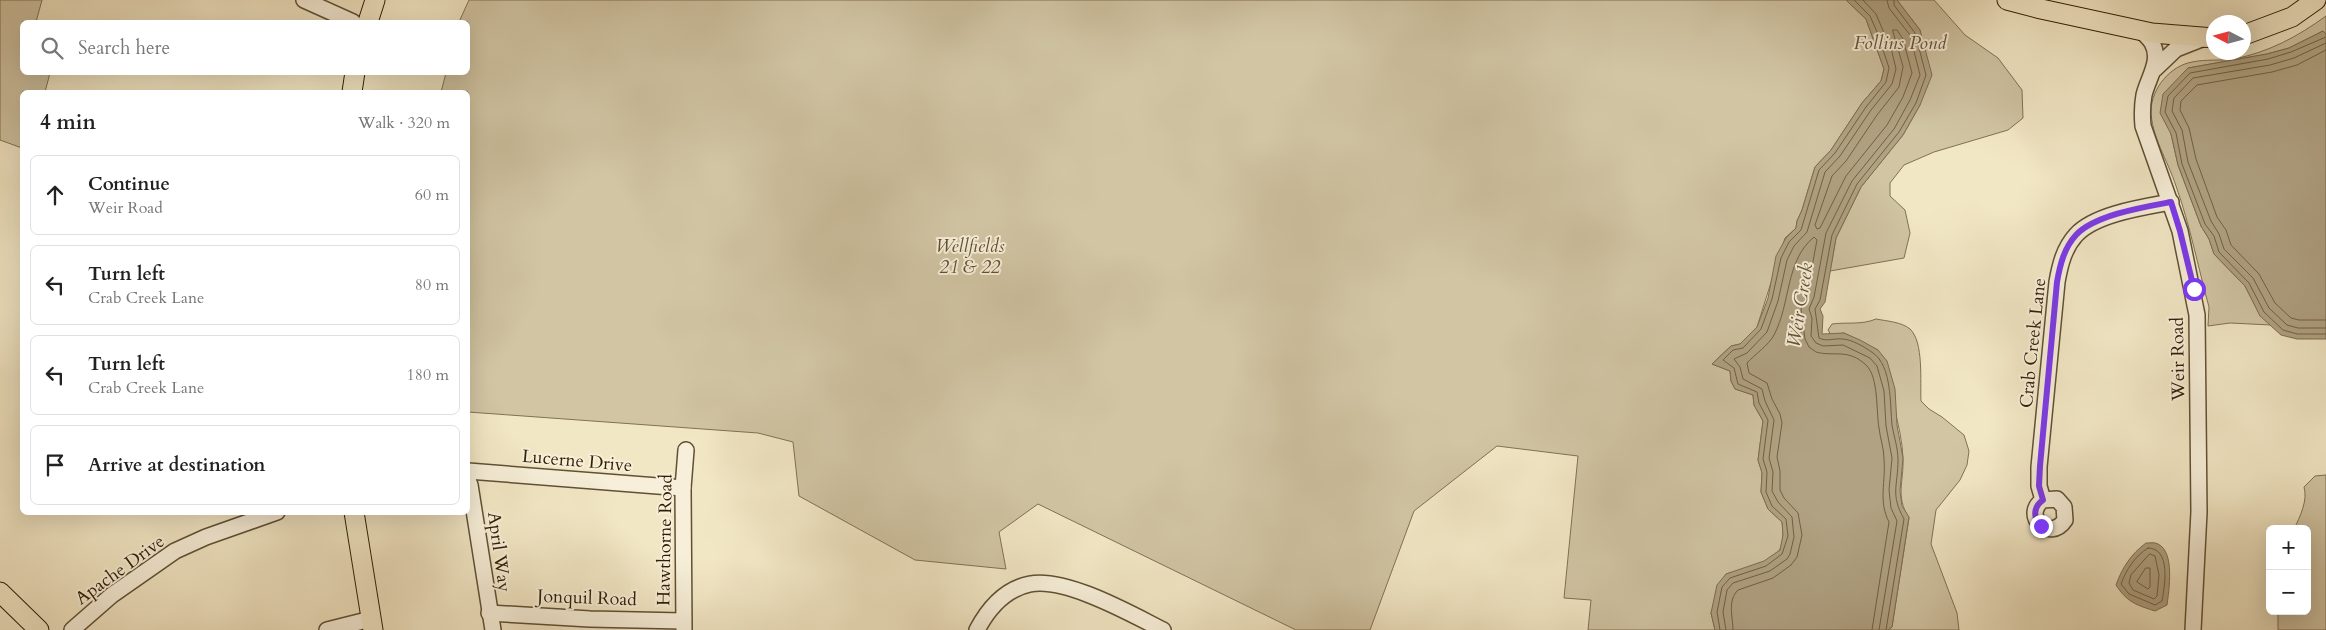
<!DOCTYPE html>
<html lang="en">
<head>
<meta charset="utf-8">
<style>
  :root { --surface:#fff; --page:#f6f6f6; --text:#222; --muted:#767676; --line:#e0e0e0 }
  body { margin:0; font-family:Cardo,serif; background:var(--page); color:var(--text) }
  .controls { position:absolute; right:15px; bottom:15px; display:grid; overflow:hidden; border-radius:8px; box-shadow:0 5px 20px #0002 }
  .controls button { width:45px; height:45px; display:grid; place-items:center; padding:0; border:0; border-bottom:1px solid var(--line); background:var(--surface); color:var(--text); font:25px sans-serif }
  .compass { position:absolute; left:2206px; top:15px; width:45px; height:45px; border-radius:50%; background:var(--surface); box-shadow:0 5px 20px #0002; rotate:276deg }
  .stop { position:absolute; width:15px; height:15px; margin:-11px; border:4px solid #7c3aed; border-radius:50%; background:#fff }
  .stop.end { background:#7c3aed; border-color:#fff; box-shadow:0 1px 5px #0008 }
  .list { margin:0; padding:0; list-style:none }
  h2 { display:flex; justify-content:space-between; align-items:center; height:65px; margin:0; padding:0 20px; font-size:21px }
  h2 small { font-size:16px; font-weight:400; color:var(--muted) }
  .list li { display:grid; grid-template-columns:32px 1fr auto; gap:15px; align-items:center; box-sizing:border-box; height:80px; margin:0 10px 10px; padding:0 10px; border:1px solid var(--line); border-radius:8px }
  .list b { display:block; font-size:19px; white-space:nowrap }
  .list p { margin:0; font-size:16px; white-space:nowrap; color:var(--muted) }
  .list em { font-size:16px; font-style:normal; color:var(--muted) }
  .icon { flex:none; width:28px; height:28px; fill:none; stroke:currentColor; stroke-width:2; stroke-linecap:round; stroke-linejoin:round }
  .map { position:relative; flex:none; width:2326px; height:630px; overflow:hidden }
  .search { position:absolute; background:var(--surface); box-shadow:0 5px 20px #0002; left:20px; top:20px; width:450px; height:55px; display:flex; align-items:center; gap:12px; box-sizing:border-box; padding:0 18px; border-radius:8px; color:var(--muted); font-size:19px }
  .panel { position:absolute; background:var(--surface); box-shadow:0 5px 20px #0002; left:20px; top:90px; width:450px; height:425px; border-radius:8px }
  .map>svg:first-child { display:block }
</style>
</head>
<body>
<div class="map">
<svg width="2326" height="630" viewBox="0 0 2326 630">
  <rect width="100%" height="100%" fill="#f2e7c5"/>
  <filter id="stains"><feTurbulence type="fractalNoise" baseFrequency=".004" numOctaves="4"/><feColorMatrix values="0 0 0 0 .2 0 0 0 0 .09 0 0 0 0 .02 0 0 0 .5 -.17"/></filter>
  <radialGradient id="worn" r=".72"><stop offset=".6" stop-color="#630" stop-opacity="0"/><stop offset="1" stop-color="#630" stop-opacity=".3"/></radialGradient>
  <!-- green -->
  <g fill="#d1c5a4" stroke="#807154">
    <path d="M0,0H42L36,22H22V72L50,73L45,92H22V148L0,140Z"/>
    <path d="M469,0H1846L1866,19L1884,69L1881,81L1862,103L1831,150L1815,167L1802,210L1797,221L1796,228L1785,238L1757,327L1740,344L1731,346L1712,364L1730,371L1731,381L1735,389L1753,395L1754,405L1763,421L1758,460L1762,472L1761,492L1768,509L1782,522C1783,530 1784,541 1780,549C1773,563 1741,570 1726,574L1711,613L1715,630H1588L1591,600L1564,598L1578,456L1497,446L1414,511L1370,630H1296L1038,504L999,532L1006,569L915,560L799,496L793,442L758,433L468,412V92H441L446,73L468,72V22H459Z"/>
    <path d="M1897,0H1934L1965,35L1998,58L2022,90L2023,118L2008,130L1934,152L1904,165L1890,183V196L1905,210L1910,233L1904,258L1830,271L1836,238L1861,187L1903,135L1920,105V30Z"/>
    <path d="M2326,16V34L2323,31L2289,48L2267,54L2188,68L2171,134L2178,165L2201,226L2209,239L2214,254L2245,286L2260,315L2271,325L2230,323L2208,326L2209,307C2198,267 2190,225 2176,186C2168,161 2151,136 2151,110C2152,88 2170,66 2192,62C2206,59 2220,61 2234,59C2269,52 2297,37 2326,16Z"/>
    <path d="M1876,319C1886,321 1902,322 1910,329C1924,342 1920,382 1921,401L1929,409L1942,417L1964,435L1969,451L1967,465L1960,480L1936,510L1931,544L1957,613L1959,630H1888L1892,627L1909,518C1895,496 1904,482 1903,458C1902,426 1886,382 1878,350L1844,333L1831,335L1828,330L1832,324C1847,322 1862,325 1876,319Z"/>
    <path d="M2326,475V630H2278V611H2307V529H2294C2300,517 2308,500 2304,487L2315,476Z"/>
  </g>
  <!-- water -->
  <g fill="#b0a283" stroke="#7d6d50">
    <path d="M1846,0H1897L1920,30L1932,75L1920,105L1903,135L1861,187L1836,238L1825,302L1820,309L1823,316L1822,334L1844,333L1860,340L1878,350L1887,361L1895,389L1897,425L1903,458L1900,491L1902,506L1909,517L1892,627L1888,630H1715L1711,613L1717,585L1726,574L1764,561L1780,550L1783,535L1782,522L1768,509L1761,492L1762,473L1758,460L1763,421L1754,405L1753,395L1735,389L1731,381L1730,371L1712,364L1731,346L1740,344L1757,327L1768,298L1776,256L1786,238L1796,228L1797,221L1802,210L1815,167L1831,150L1862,103L1881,81L1884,69L1866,19Z"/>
    <path d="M2323,31L2326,34V339H2297L2281,335L2260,316L2245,286L2214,254L2209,239L2201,226L2178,165L2171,134L2160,113L2163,94L2188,68L2267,54L2289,48Z"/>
    <path d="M2146,543C2149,543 2155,542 2158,544C2175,552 2169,590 2167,605L2155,611C2136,605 2127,602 2116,585C2122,568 2131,554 2146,543Z"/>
  </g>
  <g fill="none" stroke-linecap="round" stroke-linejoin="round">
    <!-- shore -->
    <g stroke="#706044" stroke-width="1">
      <path d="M1893,30H1897L1903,39L1912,73L1903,97L1887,125L1846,176L1820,228L1817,229L1815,225L1832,176L1846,161L1877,115L1899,87L1903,67Z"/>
      <path d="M2326,37L2291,52L2268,59L2190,73L2168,96L2165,112L2176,133L2182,164L2205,224L2214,236L2219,252L2249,283L2264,312L2283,330L2297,334H2326"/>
      <path d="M2326,43L2294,58L2270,65L2193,78L2174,98L2172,111L2182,130L2188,162L2211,221L2219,234L2224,249L2253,278L2269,308L2287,325L2298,328H2326"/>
      <path d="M2326,50L2297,65L2272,72L2197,85L2181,101L2180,110L2189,128L2196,159L2217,217L2226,230L2231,245L2259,274L2275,303L2291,318L2299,320H2326"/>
      <path d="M2148,548C2171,548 2165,585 2162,601L2155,605L2129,594L2121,584C2126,570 2135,556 2148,548Z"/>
      <path d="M2150,554L2155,556L2159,575L2157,596L2154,599L2133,590L2129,583L2131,575Z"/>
      <path d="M2146,568H2150V587L2148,589L2137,582Z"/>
      <path d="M1720,630L1717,612L1722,587L1730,578L1766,566L1782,554L1788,536L1786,519L1772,506L1766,492L1767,472L1763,459L1768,420L1759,403L1757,392L1738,384L1734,368L1723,360L1733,350L1743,348L1761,329L1772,299L1781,258L1789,242L1801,230L1819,170L1835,153L1866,107L1886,82L1889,68L1878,34L1870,16L1854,0"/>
      <path d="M1726,630L1723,612L1727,590L1733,583L1770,571L1787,559L1790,554L1794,537L1792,517L1778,502L1772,491L1773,472L1769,458L1774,420L1765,401L1762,389L1743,379L1740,367L1734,359L1747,353L1767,332L1778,301L1787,260L1794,246L1807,232L1825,172L1840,156L1871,110L1892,84L1896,69L1892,52L1876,14L1863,0"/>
      <path d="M1733,630C1733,617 1727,601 1738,590L1773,578L1791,565L1797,557L1802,535L1798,513L1784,498L1780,490V471L1777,457L1782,423L1780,414L1772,399L1767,383L1749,373L1747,363C1755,354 1768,346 1774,335C1791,303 1785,261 1814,237L1817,240L1807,294L1801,309L1805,339L1809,347L1816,352C1834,357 1848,348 1866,365C1879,377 1876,412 1879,428C1880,438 1884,448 1884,459C1886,482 1878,501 1889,522L1872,630"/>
      <path d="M1879,630L1897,521L1891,508L1889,490L1892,458L1886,426L1884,391L1877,366L1870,358L1843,345L1823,346L1816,343L1811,336L1812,318L1809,309L1814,297L1826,233L1852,181L1894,129L1910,100L1920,75L1910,35L1889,8L1887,0"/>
      <path d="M1886,630L1904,519C1890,494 1898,486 1898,460C1898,448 1894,437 1892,425C1890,405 1892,366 1873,353C1865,347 1851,339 1842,339C1834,338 1827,342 1819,338L1815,309L1820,300L1832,235L1857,184L1899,132L1916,103L1926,75L1915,33L1894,5V0"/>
    </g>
    <!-- minor casing -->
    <g stroke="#605034" stroke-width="18">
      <g id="minor">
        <path d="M304,0L353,22"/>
        <path d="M2142,31C2145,35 2150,39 2152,43C2162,60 2148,78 2144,95C2142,106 2142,115 2143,126L2180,231L2197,315L2199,512L2193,630"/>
        <path d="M2155,69L2176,49L2204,38"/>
        <path d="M468,471L683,488"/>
        <path d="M468,480L470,485L493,630"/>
        <path d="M2043,500L2057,499L2064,507L2065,520C2050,543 2021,515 2043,500L2039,486V467L2057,282C2060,265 2064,248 2076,235C2095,214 2144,207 2171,202"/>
        <path d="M489,613L590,619L683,621"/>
        <path d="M72,630L112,595L175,551L206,537L277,512"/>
        <path d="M327,630L371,619"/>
        <path d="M684,630L683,488L686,450"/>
        <path d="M977,630C988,609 1005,589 1030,584C1066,577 1131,614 1163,630"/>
      </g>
    </g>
    <!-- major casing -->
    <g stroke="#301d04" stroke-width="21">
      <g id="major">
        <path d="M2007,0L2041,9L2152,33L2214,38"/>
        <path d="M368,22L375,0"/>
        <path d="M2244,35L2292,17L2316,0"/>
        <path d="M352,92L355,72"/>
        <path d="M354,512L373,630"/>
        <path d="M0,592L39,630"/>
      </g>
    </g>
    <!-- minor -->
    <use href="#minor" stroke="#f7efd9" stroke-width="15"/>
    <!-- major -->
    <use href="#major" stroke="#f2e7c5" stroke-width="19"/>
  </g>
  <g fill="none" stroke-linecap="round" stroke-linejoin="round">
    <!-- route -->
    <path stroke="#7c3aed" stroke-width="6" d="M2041,526C2033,518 2033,507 2043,500L2039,486L2040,466L2057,282C2060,265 2064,248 2076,235C2095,215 2144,207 2171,202L2180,231L2194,289"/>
  </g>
  <g text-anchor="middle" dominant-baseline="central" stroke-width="4" stroke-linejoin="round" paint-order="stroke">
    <!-- park labels -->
    <g font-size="18" font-style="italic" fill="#604f34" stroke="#f7efd9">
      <text x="970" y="246">Wellfields<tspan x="970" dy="21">21 &amp; 22</tspan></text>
    </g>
    <!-- street labels -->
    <g font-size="18" fill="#301d04" stroke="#f7efd9">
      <text transform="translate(2033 343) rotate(-84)">Crab Creek Lane</text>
      <text transform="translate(2178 359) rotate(-91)">Weir Road</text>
      <text transform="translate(577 461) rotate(5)">Lucerne Drive</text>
      <text transform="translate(665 540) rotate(-89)">Hawthorne Road</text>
      <text transform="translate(499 552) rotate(82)">April Way</text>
      <text transform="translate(120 570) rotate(-36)">Apache Drive</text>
      <text transform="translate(587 598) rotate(2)">Jonquil Road</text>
    </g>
    <!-- water labels -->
    <g font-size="19" font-style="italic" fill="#635237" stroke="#f7efd9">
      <text x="1900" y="43">Follins Pond</text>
      <text transform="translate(1800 305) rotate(-81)">Weir Creek</text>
    </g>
  </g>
  <rect width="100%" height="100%" filter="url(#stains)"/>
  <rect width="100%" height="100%" fill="url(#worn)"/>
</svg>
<div class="controls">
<button>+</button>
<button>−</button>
</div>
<svg class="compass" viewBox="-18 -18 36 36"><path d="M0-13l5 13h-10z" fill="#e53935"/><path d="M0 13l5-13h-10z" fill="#767676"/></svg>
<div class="stop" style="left:2194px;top:289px"></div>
<div class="stop end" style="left:2041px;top:526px"></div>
<div class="search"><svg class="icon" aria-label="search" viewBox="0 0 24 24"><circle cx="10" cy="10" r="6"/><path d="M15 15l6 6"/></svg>Search here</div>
<section class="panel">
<h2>4 min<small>Walk · 320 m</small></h2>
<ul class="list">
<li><svg class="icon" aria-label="ahead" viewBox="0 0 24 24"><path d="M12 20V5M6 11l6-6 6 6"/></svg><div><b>Continue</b><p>Weir Road</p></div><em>60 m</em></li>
<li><svg class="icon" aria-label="left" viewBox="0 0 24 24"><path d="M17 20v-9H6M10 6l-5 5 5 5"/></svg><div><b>Turn left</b><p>Crab Creek Lane</p></div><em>80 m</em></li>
<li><svg class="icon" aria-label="left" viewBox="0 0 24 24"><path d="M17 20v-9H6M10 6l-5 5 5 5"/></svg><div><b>Turn left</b><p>Crab Creek Lane</p></div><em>180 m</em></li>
<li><svg class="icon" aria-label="arrive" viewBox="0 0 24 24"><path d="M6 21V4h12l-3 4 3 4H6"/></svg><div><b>Arrive at destination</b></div></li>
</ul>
</section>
</div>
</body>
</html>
